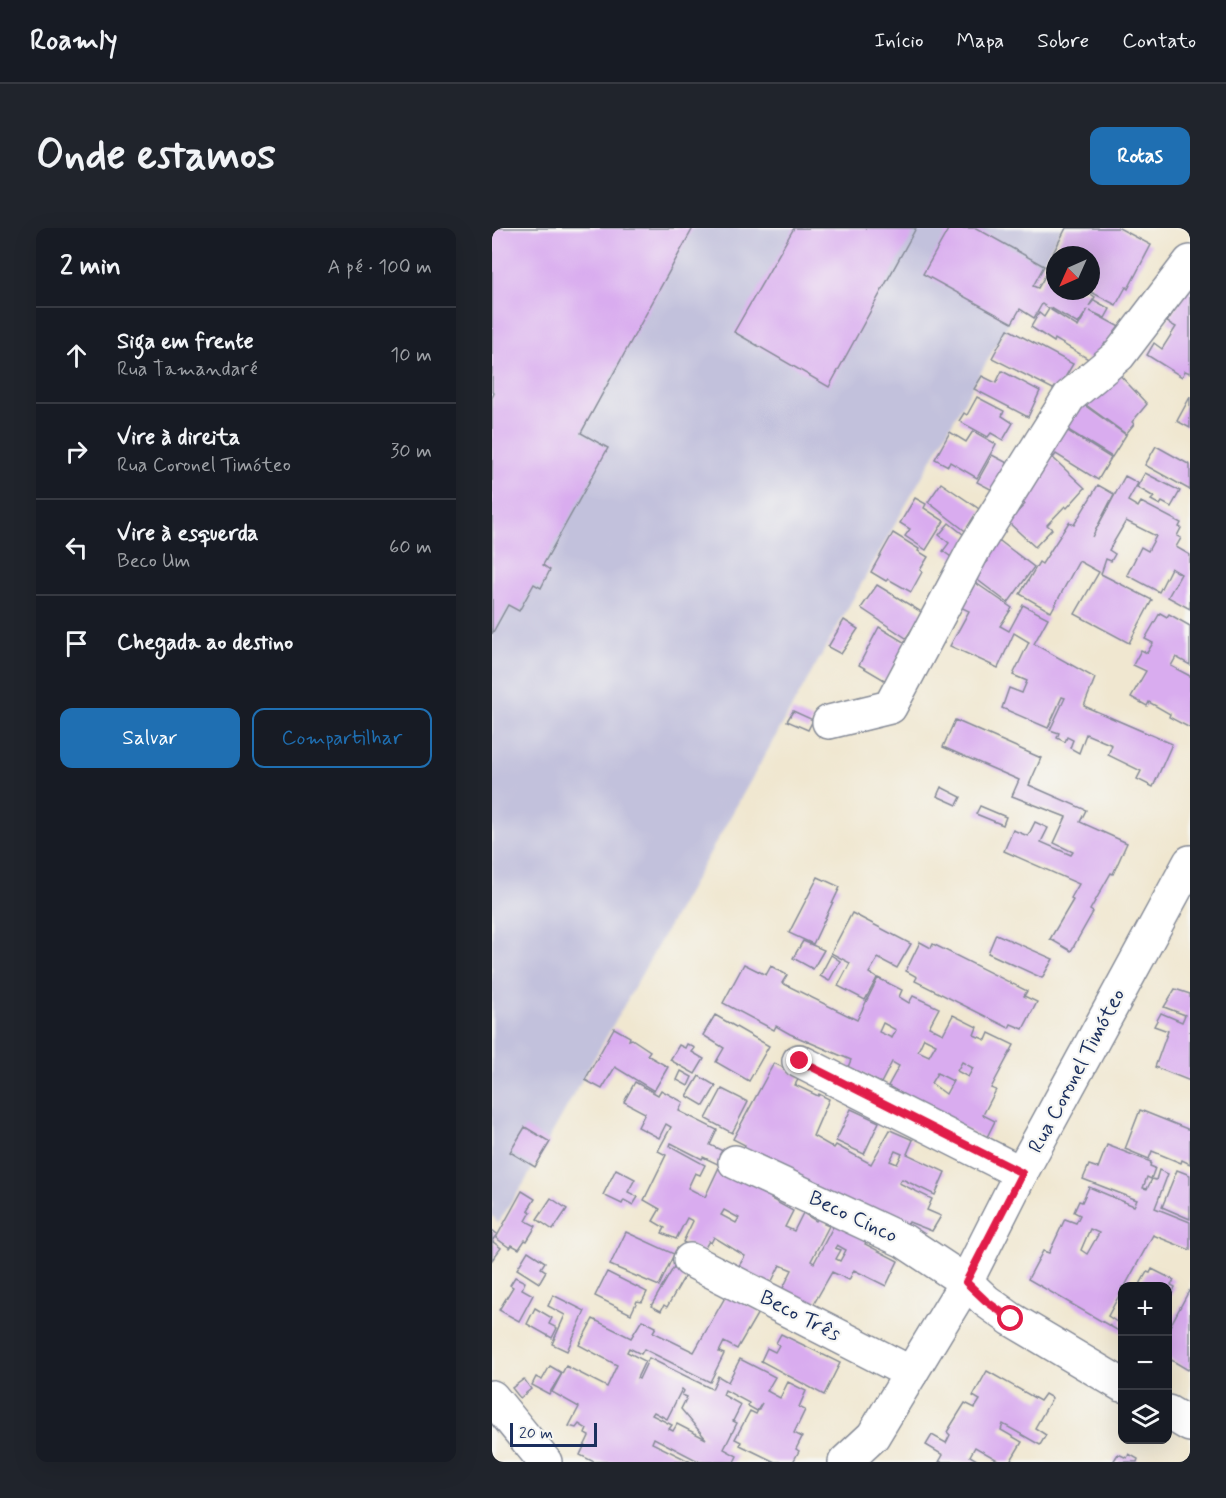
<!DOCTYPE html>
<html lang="pt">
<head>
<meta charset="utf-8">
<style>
  :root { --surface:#171b24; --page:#20242c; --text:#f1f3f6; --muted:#9ea1a6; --line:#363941; --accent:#1f6fb2 }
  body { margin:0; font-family:Mynerve,sans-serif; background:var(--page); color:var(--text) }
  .controls { position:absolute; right:18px; bottom:18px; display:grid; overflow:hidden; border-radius:12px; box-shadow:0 6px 24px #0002 }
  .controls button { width:54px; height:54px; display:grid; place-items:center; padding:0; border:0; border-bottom:2px solid var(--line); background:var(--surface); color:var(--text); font:30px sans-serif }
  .compass { position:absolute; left:554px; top:18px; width:54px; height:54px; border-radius:50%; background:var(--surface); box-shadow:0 6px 24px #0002; rotate:225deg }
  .scale { position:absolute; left:18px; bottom:15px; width:87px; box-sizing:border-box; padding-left:6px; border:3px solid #1b2f5e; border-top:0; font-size:16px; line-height:21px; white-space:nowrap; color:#1b2f5e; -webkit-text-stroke:4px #f6f6f2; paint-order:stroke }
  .stop { position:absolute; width:18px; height:18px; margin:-14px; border:4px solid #e11d48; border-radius:50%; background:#fff }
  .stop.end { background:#e11d48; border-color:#fff; box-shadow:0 2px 6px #0008 }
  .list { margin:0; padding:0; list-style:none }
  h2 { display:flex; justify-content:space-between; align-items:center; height:78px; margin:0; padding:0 24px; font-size:26px }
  h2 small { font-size:20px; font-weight:400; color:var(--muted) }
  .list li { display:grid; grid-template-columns:39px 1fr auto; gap:18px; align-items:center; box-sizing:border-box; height:96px; padding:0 24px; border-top:2px solid var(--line) }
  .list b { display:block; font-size:22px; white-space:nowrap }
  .list p { margin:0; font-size:20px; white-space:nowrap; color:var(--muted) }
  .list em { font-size:20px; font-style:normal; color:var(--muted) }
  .actions { display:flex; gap:12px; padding:18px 24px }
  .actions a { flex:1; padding:14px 0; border:2px solid var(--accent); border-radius:12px; text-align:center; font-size:21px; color:var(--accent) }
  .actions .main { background:var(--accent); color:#fff }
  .icon { flex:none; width:33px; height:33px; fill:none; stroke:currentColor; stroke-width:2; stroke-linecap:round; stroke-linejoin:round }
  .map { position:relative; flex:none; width:698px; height:1234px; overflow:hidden; border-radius:12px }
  header { display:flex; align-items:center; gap:36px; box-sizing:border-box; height:84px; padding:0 30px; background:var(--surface); border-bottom:2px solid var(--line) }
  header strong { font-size:28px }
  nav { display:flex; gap:33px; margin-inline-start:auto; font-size:21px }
  .intro { display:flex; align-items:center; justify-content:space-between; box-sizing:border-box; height:144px; padding:0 36px }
  h1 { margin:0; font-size:42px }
  .button { padding:15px 27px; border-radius:12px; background:var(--accent); color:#fff; font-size:21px; font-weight:700 }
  main { display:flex; gap:36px; padding:0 36px }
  aside { flex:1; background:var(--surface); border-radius:12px; box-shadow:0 6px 24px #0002 }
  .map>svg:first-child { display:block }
</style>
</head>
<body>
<header>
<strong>Roamly</strong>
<nav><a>Início</a><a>Mapa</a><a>Sobre</a><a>Contato</a></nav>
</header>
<div class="intro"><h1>Onde estamos</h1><a class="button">Rotas</a></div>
<main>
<aside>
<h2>2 min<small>A pé · 100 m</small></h2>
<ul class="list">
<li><svg class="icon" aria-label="ahead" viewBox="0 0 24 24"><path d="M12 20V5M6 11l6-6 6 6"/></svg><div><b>Siga em frente</b><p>Rua Tamandaré</p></div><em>10 m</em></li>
<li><svg class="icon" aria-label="right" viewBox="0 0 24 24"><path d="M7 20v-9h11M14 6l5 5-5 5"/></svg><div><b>Vire à direita</b><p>Rua Coronel Timóteo</p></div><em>30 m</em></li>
<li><svg class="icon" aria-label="left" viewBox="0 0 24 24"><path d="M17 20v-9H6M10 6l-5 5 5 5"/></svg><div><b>Vire à esquerda</b><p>Beco Um</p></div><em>60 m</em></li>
<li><svg class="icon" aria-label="arrive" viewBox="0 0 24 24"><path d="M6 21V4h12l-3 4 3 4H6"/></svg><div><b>Chegada ao destino</b></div></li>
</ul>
<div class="actions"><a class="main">Salvar</a><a>Compartilhar</a></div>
</aside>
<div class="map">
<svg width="698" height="1234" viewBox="0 0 698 1234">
  <rect width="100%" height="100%" fill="#f6f6f2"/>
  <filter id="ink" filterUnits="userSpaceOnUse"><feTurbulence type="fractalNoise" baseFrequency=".0167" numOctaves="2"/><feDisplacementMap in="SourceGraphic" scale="12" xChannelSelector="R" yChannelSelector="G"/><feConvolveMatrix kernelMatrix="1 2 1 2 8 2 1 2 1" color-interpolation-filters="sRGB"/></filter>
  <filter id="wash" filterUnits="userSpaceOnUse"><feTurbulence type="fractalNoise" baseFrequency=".008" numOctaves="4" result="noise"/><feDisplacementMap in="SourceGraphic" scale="24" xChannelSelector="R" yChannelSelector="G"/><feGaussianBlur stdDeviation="1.35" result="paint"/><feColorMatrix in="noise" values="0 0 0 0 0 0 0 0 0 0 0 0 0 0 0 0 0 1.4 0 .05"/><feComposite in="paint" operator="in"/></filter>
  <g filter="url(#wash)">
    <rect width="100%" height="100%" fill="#f0e7d0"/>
    <!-- industrial -->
    <path fill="#c2c1dc" d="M0,0H570L32,955L6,995L0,987Z"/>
    <g id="blocks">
      <!-- building -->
      <g fill="#d9acef" fill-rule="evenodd">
        <path d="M0,0H201L89,205L116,220L51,337L58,342L49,360L42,356L27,383L16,377L0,406V170L2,165L0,164Z"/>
        <path d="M302,0H424L337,159L242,104Z"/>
        <path d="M457,0H484L552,38L541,58L546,60L556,43L563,47V63H594L603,69L597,78L602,72L618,81L613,90L598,83L633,102L622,120L613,115L603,135L563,111L562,114L539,99L547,85L552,89L557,81L550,76L542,90L528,81L520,95L431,46ZM559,80L586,96L596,81L586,99L559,82Z"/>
        <path d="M574,0H627L659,17L636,61L634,59L624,77L599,64V27H563V44L554,39Z"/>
        <path d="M698,56V145L693,143L690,149L655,127L662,115L670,121L684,99L675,94Z"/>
        <path d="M516,101L581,136L565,163L500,130Z"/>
        <path d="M623,142L655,176L640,194L642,196L634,206L590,174Z"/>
        <path d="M510,143L548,163L536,189L482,161L490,148L504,155Z"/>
        <path d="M485,169L512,183L510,188L521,195L511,212L499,205L496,209L467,193L472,185L475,187Z"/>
        <path d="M698,169V200L685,193Z"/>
        <path d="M588,174L634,207L620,229L568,197Z"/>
        <path d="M568,198L619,230L606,252L564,226L562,229L553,223Z"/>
        <path d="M481,203L504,216L485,250L458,234L456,238L443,231L458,204L474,214Z"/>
        <path d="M664,218L698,237V262L653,237Z"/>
        <path d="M500,227L523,239L508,266L485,254Z"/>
        <path d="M560,229L593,260L575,280L573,278L555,297L560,301L543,319L516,294L533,276L527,271L541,250Z"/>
        <path d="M653,245L688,263L679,279L670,274L668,277L659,272L662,269L645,259Z"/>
        <path d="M633,248L646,255L636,273L646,279L649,274L689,295L687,299L689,300L685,308L689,310L684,319L698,327V381L676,369L689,346L679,340L667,364L635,347L649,319L656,323L664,308L634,293L617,322L623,326L619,333L614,331L609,346L660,372L637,415L583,386L607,344L587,333L559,384L528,366L547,334L550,336L577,294L582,297L606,257L622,266L600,309Z"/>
        <path d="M449,255L490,283L476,305L436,274Z"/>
        <path d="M423,270L434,276L432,280L452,293L434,322L413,308L418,301L408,295Z"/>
        <path d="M457,295L477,311L462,331L451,323L457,315L447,307Z"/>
        <path d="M401,305L427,321L426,323L436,329L428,342L430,344L419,364L396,351L394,353L379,344Z"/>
        <path d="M500,307L542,339L516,375L479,347L488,332L493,336L496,333L489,328Z"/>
        <path d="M478,351L520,380L508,398L517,403L531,377L556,390L542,416L603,450L592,478L680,516L661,559L645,551L649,543L616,527L620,517L594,506L587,525L578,520L581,512L575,509L573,514L565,510L567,505L558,502L573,470L570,469L556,500L510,480L517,460L530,465L535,453L521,447L537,414L522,405L506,440L458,418L477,383L464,377Z"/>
        <path d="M385,357L431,385L414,410L369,380Z"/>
        <path d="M668,385L675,389L677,386L698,398V437L684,429L679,438L698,448V500L677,489L678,486L657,474L655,478L639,469L654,443L641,437L649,422L655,425L661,415L653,411Z"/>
        <path d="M352,392L366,401L349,426L336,419Z"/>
        <path d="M387,399L415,416L394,453L367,437Z"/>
        <path d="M301,483L321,492L316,502L295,493Z"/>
        <path d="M463,492L549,530L537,557L594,582L588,594L635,615L621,646L619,645L598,682L601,684L579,723L558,711L581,672L579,670L587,656L512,623L521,602L536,608L543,594L556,600L549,614L579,627L581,624L562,615L574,589L520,568L527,552L451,519Z"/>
        <path d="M449,559L469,569L465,577L445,568Z"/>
        <path d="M488,578L514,589L511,597L484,586Z"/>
        <path d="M326,649L348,659L321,716L297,705Z"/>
        <path d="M360,685L419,716L405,740L386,730L377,745L385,750L373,772L346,758L358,735L339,725Z"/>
        <path d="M504,706L561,731L550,750L496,725Z"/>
        <path d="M311,713L332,722L321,741L301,730Z"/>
        <path d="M428,714L439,720L441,716L535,763L532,768L545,774L531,801L519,796L517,800L423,753L425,749L414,743Z"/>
        <path d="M339,727L348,733L337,753L328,748Z"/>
        <path d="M252,736L274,747L279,738L295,747L290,755L365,792L386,750L410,762L407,769L417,775L421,768L447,780L437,799L451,806L461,787L485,799L482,807L494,812L497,805L522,817L499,860L504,862L491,887L503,893L494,911L413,871L414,868L396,858L407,838L400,834L389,855L356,839L359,832L298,806L284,798L282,802L231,775ZM391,795L404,802L400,810L387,804ZM432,810L444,816L437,828L426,823ZM470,834L481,840L476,849L465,843ZM445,845L461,853L454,866L439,855Z"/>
        <path d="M683,761L698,766V853L663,839L676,803L662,798L669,785L690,794L693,787L672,779Z"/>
        <path d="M223,787L277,818L257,853L224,834L232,820L211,807Z"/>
        <path d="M122,800L138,809L137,812L140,811L158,823L155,827L176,839L162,863L123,839L110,861L93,852Z"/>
        <path d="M195,816L203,820L200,824L212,831L203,846L178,832L187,817L193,820Z"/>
        <path d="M282,835L308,848L303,857L326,868L327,866L337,871L321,908L342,920L344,917L379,936L398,902L421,912L415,926L453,944L443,967L410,951L407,955L440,971L435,982L449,988L440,1003L417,994L412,1004L249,925L253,917L241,911ZM403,923L410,926L405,936L398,933Z"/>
        <path d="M189,843L200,849L196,858L185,852Z"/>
        <path d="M207,848L224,858L212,878L195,868Z"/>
        <path d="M143,854L166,867L169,862L191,874L187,883L225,902L218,917L235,925L283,965L279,971L301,983L293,999L302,1003L311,985L324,993L326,989L334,993L332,996L337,998L319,1033L322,1035L343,995L375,1012L373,1016L406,1033L394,1058L362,1042L357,1052L340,1044L320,1079L289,1064L300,1042L288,1037L278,1057L245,1041L253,1028L222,1009L219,1015L217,1013L210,1025L191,1014L201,993L195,990L184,1011L170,1005L173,1000L161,993L168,981L152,972L174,927L166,923L179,899L174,896L167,910L146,899L153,885L132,874ZM179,915L210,931L211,929L228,937L213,969L196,960L203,945L208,947L213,937L178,918ZM232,982L247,990L244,995L229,987ZM345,1017L354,1022L348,1033L344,1031L349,1022L343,1020Z"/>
        <path d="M230,861L256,874L240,905L214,891Z"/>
        <path d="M359,881L387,894L372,926L344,913Z"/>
        <path d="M648,882L698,902V936L690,932L689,935L660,923L657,931L633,921Z"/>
        <path d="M33,899L58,914L43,939L18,924Z"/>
        <path d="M615,917L659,934L658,938L663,940L659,951L655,949L651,960L655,961L660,951L664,952L667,942L676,946L663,980L698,994V1022L661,1007L633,1058L630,1059V1062L616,1088L625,1094L630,1084V1105L536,1051L551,1023L557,1025L573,991L584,995L588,987L582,984L587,973L590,974L597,959L642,978L645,972L591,951L597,937L606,940ZM598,1001L607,1005L595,1026L589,1022Z"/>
        <path d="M124,941L143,951L136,964L146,969L141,977L132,972L130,976L111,967Z"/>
        <path d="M685,942L698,947V991L670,979Z"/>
        <path d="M30,963L43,971L36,982L39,984L34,993L44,998L35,1013L33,1012L27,1021L20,1017L18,1020L4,1010Z"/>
        <path d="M59,970L75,981L61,1002L45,991Z"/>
        <path d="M0,1002L5,1006L0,1013L9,1020L0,1032Z"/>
        <path d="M134,1004L182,1026L167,1058L118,1037Z"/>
        <path d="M36,1023L53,1034L49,1040L54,1043L47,1055L25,1041Z"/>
        <path d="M183,1037L195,1044L175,1079L172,1077L169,1083L159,1078Z"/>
        <path d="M660,1041L682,1052L679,1057L683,1059L676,1074V1058H647L655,1044L658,1045Z"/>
        <path d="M115,1044L155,1064L150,1074L145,1073L139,1086L103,1068Z"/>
        <path d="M23,1049L33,1054L30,1061L41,1067L27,1093L7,1082L21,1059L18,1057Z"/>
        <path d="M698,1061V1139L696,1142L676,1130V1102Z"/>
        <path d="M235,1066L267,1083L245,1121L232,1114L227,1124L232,1126L218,1154L152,1121L149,1126L137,1120L135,1124L153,1133L145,1150L147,1151L157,1130L220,1161L226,1148L236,1154L248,1131L283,1149L275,1163L288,1170L296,1154L314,1163L307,1179L313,1182L302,1205L310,1209L304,1221L307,1223L301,1234H283L248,1217L249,1214L243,1211L258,1183L264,1186L270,1175L265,1183L256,1178L257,1175L233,1162L231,1167L249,1177L241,1193L245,1195L232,1221L245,1228L242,1234H208L162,1210L160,1215L199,1234H102L88,1227L97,1208L93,1206L95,1201L87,1196L84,1200L77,1198L87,1179L60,1164L74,1138L115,1159L125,1137L87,1117L101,1091L139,1110L150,1092L164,1099L161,1104L202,1124ZM190,1161L192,1163L190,1167L195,1169L189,1181L214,1211L185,1196L181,1203L177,1201L180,1197L160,1187L162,1184L175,1191Z"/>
        <path d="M61,1067L93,1083L75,1123L60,1116L73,1087L56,1078Z"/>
        <path d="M43,1080L60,1090L57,1096L65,1100L60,1110L35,1096Z"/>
        <path d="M289,1106L348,1135L332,1167L269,1133L275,1120L283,1124L287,1117L284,1115Z"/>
        <path d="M58,1138L70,1145L57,1166L40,1157L44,1149L50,1152Z"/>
        <path d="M495,1143L548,1173L553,1166L560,1170L543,1200L554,1207L548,1217L511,1196L509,1202L530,1214L518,1234H509L483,1219L478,1228L488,1234H447L451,1227L434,1217L440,1207L454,1215L458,1207L455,1204L473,1175L483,1180L488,1172L481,1168Z"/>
        <path d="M32,1151L39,1161L28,1170L20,1160Z"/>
        <path d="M626,1226L635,1230L637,1226L646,1231L645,1234H621Z"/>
      </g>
    </g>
  </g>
  <g filter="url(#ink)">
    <use href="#blocks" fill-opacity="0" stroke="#868b97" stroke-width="1.5"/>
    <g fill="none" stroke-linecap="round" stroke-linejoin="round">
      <!-- minor casing -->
      <g stroke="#868b97" stroke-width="36">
        <g id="minor">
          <path d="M337,494L398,479L482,321L577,169L627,127L698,34"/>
          <path d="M307,833L529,945"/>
          <path d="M243,934L412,1013L474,1054L494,1073L519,1091L630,1157"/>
          <path d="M198,1032L419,1145"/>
          <path d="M0,1169L53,1234"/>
          <path d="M676,1184L698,1197"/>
          <path d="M353,1234L381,1208L474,1054L529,945L698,634"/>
        </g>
      </g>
      <!-- minor -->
      <use href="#minor" stroke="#fff" stroke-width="33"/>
    </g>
  </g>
  <g fill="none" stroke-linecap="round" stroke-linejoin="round" filter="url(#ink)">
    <!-- route -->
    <path stroke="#e11d48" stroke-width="8" d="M308,833L530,945L474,1054L494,1073L519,1091"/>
  </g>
  <g text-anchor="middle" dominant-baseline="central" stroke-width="4.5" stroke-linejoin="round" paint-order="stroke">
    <!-- street labels -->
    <g font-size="21" fill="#1b2f5e" stroke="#f6f6f2">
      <text transform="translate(585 843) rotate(-62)">Rua Coronel Timóteo</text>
      <text transform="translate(361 989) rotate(25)">Beco Cinco</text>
      <text transform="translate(308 1088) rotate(27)">Beco Três</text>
    </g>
  </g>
</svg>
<div class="controls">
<button>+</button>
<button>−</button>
<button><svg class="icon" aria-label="layers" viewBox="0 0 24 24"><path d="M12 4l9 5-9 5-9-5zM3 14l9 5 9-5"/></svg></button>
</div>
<svg class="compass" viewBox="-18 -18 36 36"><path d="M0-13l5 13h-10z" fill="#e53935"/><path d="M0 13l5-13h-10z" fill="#9ea1a6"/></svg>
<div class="scale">20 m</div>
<div class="stop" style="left:519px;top:1091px"></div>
<div class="stop end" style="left:308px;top:833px"></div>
</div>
</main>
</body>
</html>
